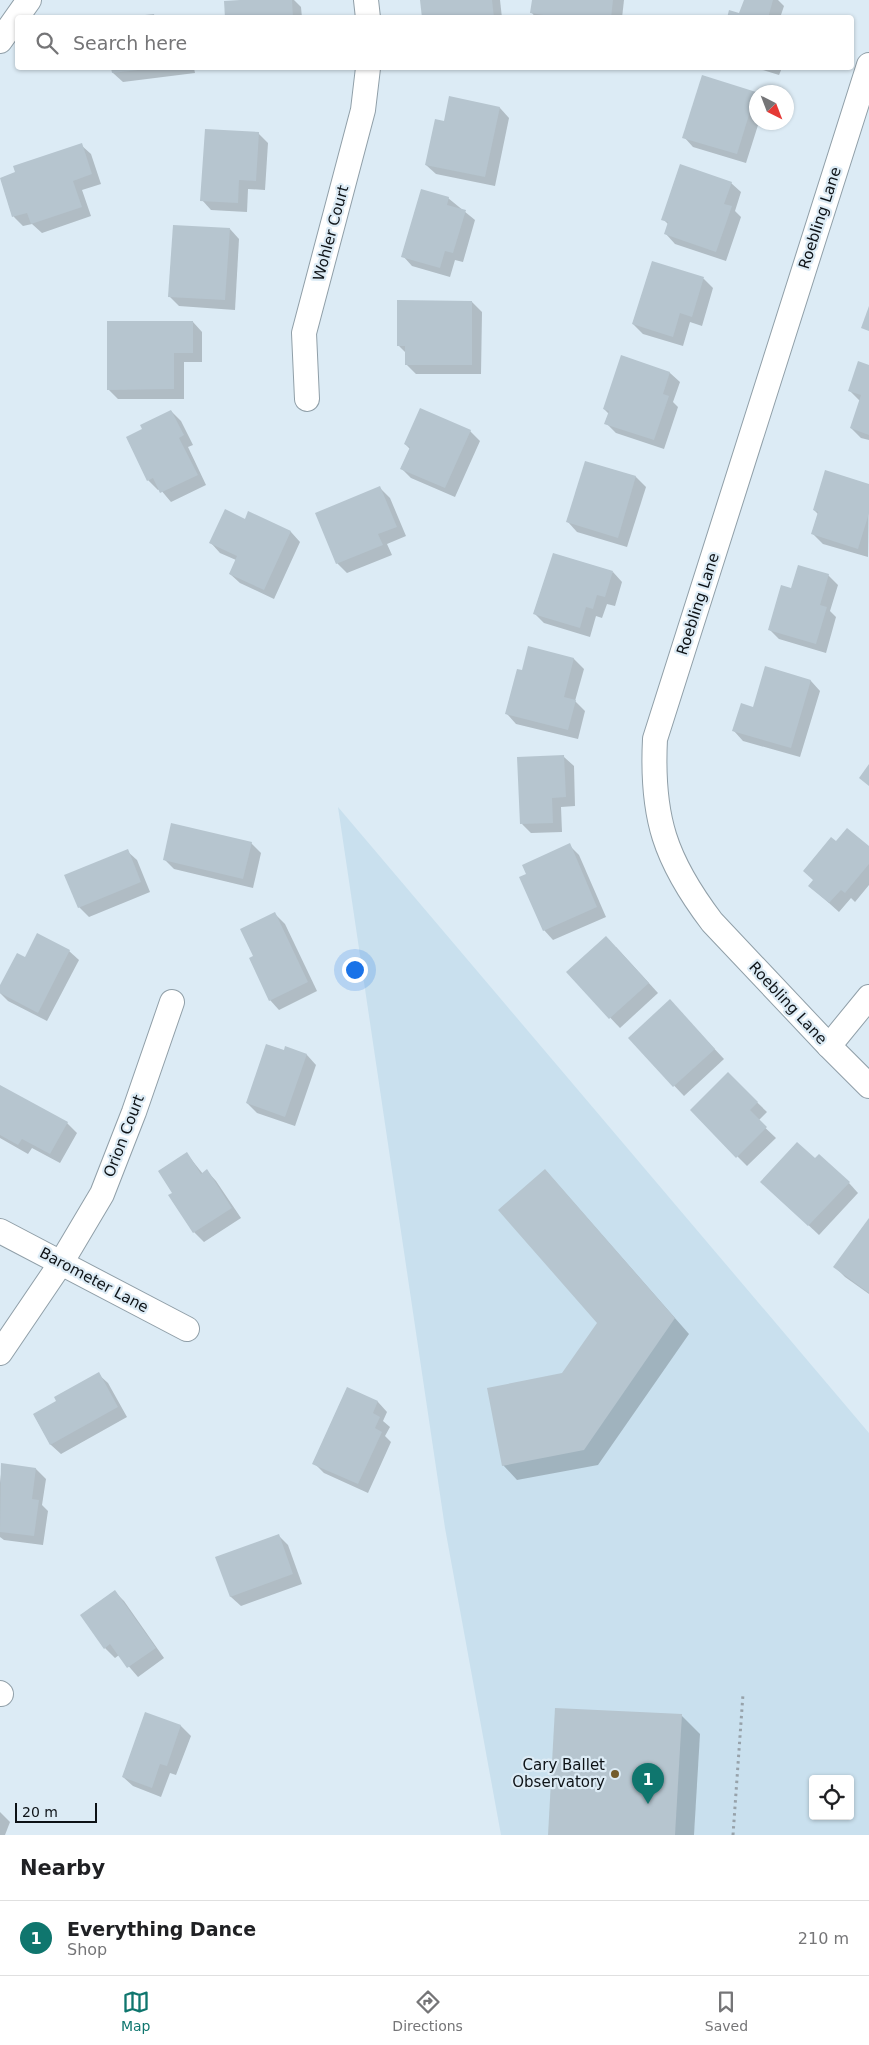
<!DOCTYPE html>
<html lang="en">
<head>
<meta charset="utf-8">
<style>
  :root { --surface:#fff; --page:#f2f2f2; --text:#202124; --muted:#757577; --line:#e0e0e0; --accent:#0f766e }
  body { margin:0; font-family:"DejaVu Sans",sans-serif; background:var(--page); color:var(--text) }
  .controls { position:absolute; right:15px; bottom:15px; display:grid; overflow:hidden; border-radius:5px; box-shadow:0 1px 4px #0004 }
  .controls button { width:45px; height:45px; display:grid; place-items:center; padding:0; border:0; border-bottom:1px solid var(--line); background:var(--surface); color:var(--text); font:25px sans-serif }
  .compass { position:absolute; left:749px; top:85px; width:45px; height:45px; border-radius:50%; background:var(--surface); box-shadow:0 1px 4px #0004; rotate:138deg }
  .scale { position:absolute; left:15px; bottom:12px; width:82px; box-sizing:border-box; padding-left:5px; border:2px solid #0d1216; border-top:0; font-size:14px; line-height:18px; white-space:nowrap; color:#0d1216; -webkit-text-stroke:4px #dcebf5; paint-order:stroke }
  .you { position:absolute; left:354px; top:969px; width:18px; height:18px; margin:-12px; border:4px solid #fff; border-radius:50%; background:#1a73e8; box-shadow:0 0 0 8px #1a73e833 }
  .badge { display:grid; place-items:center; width:32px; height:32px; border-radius:50%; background:var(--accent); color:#fff; font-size:16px; font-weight:700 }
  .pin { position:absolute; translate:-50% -41px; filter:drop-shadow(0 1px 2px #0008) }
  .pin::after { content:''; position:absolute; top:26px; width:18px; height:15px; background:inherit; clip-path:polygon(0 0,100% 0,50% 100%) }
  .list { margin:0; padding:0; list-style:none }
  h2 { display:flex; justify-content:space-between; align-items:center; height:65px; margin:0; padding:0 20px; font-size:21px }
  h2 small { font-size:16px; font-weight:400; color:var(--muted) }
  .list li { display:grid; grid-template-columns:32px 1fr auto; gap:15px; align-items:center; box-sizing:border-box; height:75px; padding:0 20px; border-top:1px solid var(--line) }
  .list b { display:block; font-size:19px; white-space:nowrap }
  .list p { margin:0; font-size:16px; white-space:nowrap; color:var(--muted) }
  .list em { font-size:16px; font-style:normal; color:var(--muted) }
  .icon { flex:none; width:28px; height:28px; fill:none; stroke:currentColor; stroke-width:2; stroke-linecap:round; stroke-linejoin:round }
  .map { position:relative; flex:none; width:869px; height:1835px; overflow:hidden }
  .search { position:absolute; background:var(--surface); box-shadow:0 1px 4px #0004; left:15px; right:15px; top:15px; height:55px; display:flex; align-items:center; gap:12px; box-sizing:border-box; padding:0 18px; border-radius:5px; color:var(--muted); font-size:19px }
  .sheet { height:140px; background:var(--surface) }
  nav { display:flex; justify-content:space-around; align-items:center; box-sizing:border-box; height:70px; border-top:1px solid var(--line); background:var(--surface); font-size:14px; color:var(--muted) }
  nav a { display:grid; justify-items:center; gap:2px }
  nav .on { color:var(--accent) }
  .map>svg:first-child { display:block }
</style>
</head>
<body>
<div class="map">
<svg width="869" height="1835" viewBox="0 0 869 1835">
  <rect width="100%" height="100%" fill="#dcebf5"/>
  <!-- built -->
  <path fill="#c9e0ee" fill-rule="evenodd" d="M338,807L869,1433V1835H501L445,1528ZM813,1779H850V1816H813Z"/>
  <!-- shadow -->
  <g fill="#0003">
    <path d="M255,0H294L301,7L302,18H227Z"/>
    <path d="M421,0H500L502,18H423Z"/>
    <path d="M533,0H624L622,18H536L532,13Z"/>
    <path d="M745,0H778L784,6L780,18H728L740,15Z"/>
    <path d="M113,68H194L195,73L123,82L113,73Z"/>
    <path d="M756,68H782L779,75Z"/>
    <path d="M703,76L756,94V122H759L746,163L693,147L684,137Z"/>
    <path d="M500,108L509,118L495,186L436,174L426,165L445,123Z"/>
    <path d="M258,133L268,143L265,190L248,189L247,212L211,210L202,200Z"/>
    <path d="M81,145L91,154L101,184L82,190L91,216L42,233L32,224L23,226L14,217L1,179Z"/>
    <path d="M731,183L741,192L735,211L741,217L726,261L675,244L666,234L669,225L663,219Z"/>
    <path d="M448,198L475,220L463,262L455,260L450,277L412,266L403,256Z"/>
    <path d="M230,229L239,239L235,310L179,306L169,296Z"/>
    <path d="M652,263L704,279L713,288L702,326L690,322L683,346L643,334L633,324Z"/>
    <path d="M472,302L482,312L481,374H416L406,364V353L398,345Z"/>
    <path d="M193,322L202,332V362H184V399H118L108,389Z"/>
    <path d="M622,356L670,373L680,382L673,402L678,407L664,449L616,433L606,423L609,414L604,409Z"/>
    <path d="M869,366V440L861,438L851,428L860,401L849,390Z"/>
    <path d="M171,411L181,421L193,445L188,447L206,485L171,502L160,489L158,490L148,480Z"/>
    <path d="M470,431L480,441L455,497L411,478L401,468L410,449L405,444Z"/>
    <path d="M586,462L636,477L646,487L627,547L577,532L568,522Z"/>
    <path d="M869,486L868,557L823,544L813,534L819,515L814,510Z"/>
    <path d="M380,488L390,498L406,536L387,544L392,555L347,573L337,563L317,514Z"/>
    <path d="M249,513L291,532L300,542L274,599L240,583L230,574L236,560L220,553L211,543L245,520Z"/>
    <path d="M613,572L622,582L615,606L607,604L602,618L596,616L590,637L544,623L535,614Z"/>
    <path d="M828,575L838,585L830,611L836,617L826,653L779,639L769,629L792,590Z"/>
    <path d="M529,648L574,659L584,669L575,701L585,711L578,739L516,724L507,714L523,672Z"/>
    <path d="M766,668L811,681L820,691L800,757L743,741L734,731L754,708Z"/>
    <path d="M564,757L574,766L575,806L561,807L562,832L531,833L522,824Z"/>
    <path d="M251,843L261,853L253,888L174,869L164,859Z"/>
    <path d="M836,843L869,848V885L855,902L851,898L839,912L820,895Z"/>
    <path d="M569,845L579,855L606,917L553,940L544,930Z"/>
    <path d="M127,851L137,860L150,892L89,917L79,907Z"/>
    <path d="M275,914L285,924L317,991L279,1010L270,1000L255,956Z"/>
    <path d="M616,947L658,993L620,1028L568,973Z"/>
    <path d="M69,951L79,960L47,1021L8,1001L0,993V987L25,959Z"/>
    <path d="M679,1011L724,1059L684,1096L629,1038Z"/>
    <path d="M284,1051L307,1055L316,1065L295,1126L257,1113L247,1103Z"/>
    <path d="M728,1074L767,1112L758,1121L776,1138L747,1166L691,1110Z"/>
    <path d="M0,1087L67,1123L77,1133L60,1163L32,1148L28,1154L0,1138Z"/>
    <path d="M187,1154L203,1174L207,1171L216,1181L241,1218L204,1242L194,1232L170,1195L174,1193Z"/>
    <path d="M545,1170L689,1334L598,1465L517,1480L503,1465L599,1323Z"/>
    <path d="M849,1183L858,1193L819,1235L772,1191Z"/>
    <path d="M869,1220V1294L845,1277L835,1267Z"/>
    <path d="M98,1374L108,1383L127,1417L61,1454L51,1445L34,1415L58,1401Z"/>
    <path d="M348,1389L378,1402L387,1412L383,1421L390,1427L385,1436L391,1442L368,1493L324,1473L314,1463Z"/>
    <path d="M2,1465L36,1469L46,1479L42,1505L48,1511L43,1545L4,1540L0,1537V1483Z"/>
    <path d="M278,1535L288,1545L302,1584L241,1606L231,1597L217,1558Z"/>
    <path d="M114,1591L124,1601L164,1658L138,1677L119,1655L115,1658L105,1648Z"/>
    <path d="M146,1714L181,1726L191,1736L176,1775L170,1773L161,1797L133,1786L123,1777Z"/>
    <path d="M681,1715L700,1734L694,1835H549Z"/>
    <path d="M0,1812L10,1822L5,1835H0Z"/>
  </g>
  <!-- building -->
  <g fill="#b6c5cf">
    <path d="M240,0H292L293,18H225L224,1Z"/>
    <path d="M420,0H492L494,18H422Z"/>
    <path d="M532,0H613L611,18H563L530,13Z"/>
    <path d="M744,0H773L768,18H727L729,10L739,13Z"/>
    <path d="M154,14L155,18H136V16Z"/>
    <path d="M111,68H147V69L112,73Z"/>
    <path d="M702,75L756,92L737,154L682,138Z"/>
    <path d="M449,96L500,107L485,177L425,165L435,119L444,121Z"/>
    <path d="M205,129L259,132L256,181L239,180L238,203L200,201Z"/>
    <path d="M82,143L92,174L73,181L82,207L31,224L27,213L12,217L0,178L15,172L13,166Z"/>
    <path d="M680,164L732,182L724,204L732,206L716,252L664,234L668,222L661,220Z"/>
    <path d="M421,189L449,197L447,205L466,210L453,253L445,251L440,268L401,257Z"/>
    <path d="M173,225L230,228L225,300L168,297Z"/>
    <path d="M652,261L704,277L692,317L680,313L673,337L632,324Z"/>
    <path d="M397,300L472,301V365H405V346H397Z"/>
    <path d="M869,306V331L861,328Z"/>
    <path d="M107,321H193V353H174V389L107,390Z"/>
    <path d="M621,355L670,372L663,394L669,396L654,440L604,424L609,411L603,409Z"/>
    <path d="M858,361L869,365V435L850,428L861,395L848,391Z"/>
    <path d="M420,408L471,430L445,488L400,469L410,447L404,444Z"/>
    <path d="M171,410L184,435L179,438L198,475L160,493L153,478L147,481L126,437L142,429L140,425Z"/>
    <path d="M585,461L636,476L618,538L566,522Z"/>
    <path d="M825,470L869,484V513L858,549L811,534L818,512L813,510Z"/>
    <path d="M380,486L397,527L378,534L383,545L336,564L315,513Z"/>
    <path d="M225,509L245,519L248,511L291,531L264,590L229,574L237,556L209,543Z"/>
    <path d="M553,553L613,571L605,597L597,595L593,609L586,607L580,628L533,614Z"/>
    <path d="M798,565L829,574L820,605L827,607L816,644L768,630L781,585L791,588Z"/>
    <path d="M528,646L574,658L564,697L576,700L568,730L505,714L517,669L522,670Z"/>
    <path d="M765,666L811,680L791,748L732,731L741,703L753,707Z"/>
    <path d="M564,755L566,797L552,798L553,823L520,824L517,757Z"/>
    <path d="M869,764V786L859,778Z"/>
    <path d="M171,823L252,842L243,879L163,860Z"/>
    <path d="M847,828L869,846V864L845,893L841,890L829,903L808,886L813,880L803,871L831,837L836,841Z"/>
    <path d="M570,843L597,907L543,931L519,877L526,874L522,865Z"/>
    <path d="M128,849L141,882L78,908L64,875Z"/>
    <path d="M275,912L308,982L269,1001L249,958L253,956L240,929Z"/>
    <path d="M37,933L70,950L38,1013L0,993V985L17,953L25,957Z"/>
    <path d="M606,936L649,983L609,1019L566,972Z"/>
    <path d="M670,999L715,1049L673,1087L628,1038Z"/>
    <path d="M266,1044L284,1050L285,1046L307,1054L285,1117L246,1103Z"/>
    <path d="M728,1072L758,1102L750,1110L767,1127L736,1158L690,1110Z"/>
    <path d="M0,1085L68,1122L50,1154L22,1139L18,1145L0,1135Z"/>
    <path d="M797,1142L815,1158L819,1154L850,1182L808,1226L760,1182Z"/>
    <path d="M187,1152L201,1174L207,1169L232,1208L193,1233L168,1195L172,1193L158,1171Z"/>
    <path d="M545,1169L675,1318L584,1450L502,1466L487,1388L562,1373L597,1323L498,1210Z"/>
    <path d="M869,1218V1293L833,1267Z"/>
    <path d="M99,1372L118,1407L50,1445L33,1414L56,1401L54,1397Z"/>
    <path d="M347,1387L378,1401L373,1413L380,1417L375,1428L382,1432L358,1484L312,1464Z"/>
    <path d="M1,1463L36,1468L32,1499L39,1500L34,1536L0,1532Z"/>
    <path d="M279,1534L293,1574L230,1597L215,1557Z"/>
    <path d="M115,1590L156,1648L127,1668L110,1644L104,1649L80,1615Z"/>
    <path d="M555,1708L682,1714L675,1835H548Z"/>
    <path d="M145,1712L181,1725L167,1766L160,1764L152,1788L122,1777Z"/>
  </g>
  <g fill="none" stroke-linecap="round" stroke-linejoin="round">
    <!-- street casing -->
    <g stroke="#909fa8" stroke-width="26">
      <g id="street">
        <path d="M366,0L368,18"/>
        <path d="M0,41L29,0"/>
        <path d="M869,65L655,739C651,817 665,860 712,922L829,1046L869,1086"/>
        <path d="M307,399L304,333L363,110L368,68"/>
        <path d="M829,1046L869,997"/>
        <path d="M0,1231L187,1329"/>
        <path d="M0,1353L61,1263L102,1194L134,1112L172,1002"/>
        <path d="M0,1693L1,1694"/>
      </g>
    </g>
    <!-- path -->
    <path stroke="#97a2aa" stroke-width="3" stroke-dasharray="2.5 4" stroke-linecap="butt" d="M733,1835L743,1694"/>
    <!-- street -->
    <use href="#street" stroke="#fff" stroke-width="24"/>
  </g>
  <!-- markers -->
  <circle fill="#735c2c" stroke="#dcebf5" stroke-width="2" cx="615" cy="1774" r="5"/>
  <g text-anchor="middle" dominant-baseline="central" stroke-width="4.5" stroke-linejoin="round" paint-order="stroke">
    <!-- street labels -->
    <g font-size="15" fill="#0d1216" stroke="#dcebf5">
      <text transform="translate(820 218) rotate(-72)">Roebling Lane</text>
      <text transform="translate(331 233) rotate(-75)">Wohler Court</text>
      <text transform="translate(698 604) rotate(-72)">Roebling Lane</text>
      <text transform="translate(788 1003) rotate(47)">Roebling Lane</text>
      <text transform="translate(124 1136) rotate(-69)">Orion Court</text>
      <text transform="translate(94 1280) rotate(28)">Barometer Lane</text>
    </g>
    <!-- poi labels -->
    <g font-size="15" fill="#0d1216" stroke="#dcebf5" text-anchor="end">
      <text x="605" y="1765">Cary Ballet<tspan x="605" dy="17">Observatory</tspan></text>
    </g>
  </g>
</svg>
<div class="controls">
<button><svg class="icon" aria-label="locate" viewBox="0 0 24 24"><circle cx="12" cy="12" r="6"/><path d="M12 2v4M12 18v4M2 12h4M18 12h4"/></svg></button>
</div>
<svg class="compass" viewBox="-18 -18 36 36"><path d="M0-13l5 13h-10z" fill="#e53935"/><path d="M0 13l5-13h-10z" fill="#757577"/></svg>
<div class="scale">20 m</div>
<div class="you"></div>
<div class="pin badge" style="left:648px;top:1804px">1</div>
<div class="search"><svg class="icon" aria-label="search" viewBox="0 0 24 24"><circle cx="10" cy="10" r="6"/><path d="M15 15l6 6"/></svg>Search here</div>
</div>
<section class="sheet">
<h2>Nearby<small></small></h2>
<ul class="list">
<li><span class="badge">1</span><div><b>Everything Dance</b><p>Shop</p></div><em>210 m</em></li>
</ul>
</section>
<nav>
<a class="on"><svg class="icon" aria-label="map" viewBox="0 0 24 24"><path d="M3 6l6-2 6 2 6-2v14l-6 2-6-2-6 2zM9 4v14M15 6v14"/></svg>Map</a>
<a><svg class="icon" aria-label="directions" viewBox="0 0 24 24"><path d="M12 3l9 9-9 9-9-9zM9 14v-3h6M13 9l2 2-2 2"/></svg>Directions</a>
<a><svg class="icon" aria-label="saved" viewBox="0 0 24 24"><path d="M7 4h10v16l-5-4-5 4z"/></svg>Saved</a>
</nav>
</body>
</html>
